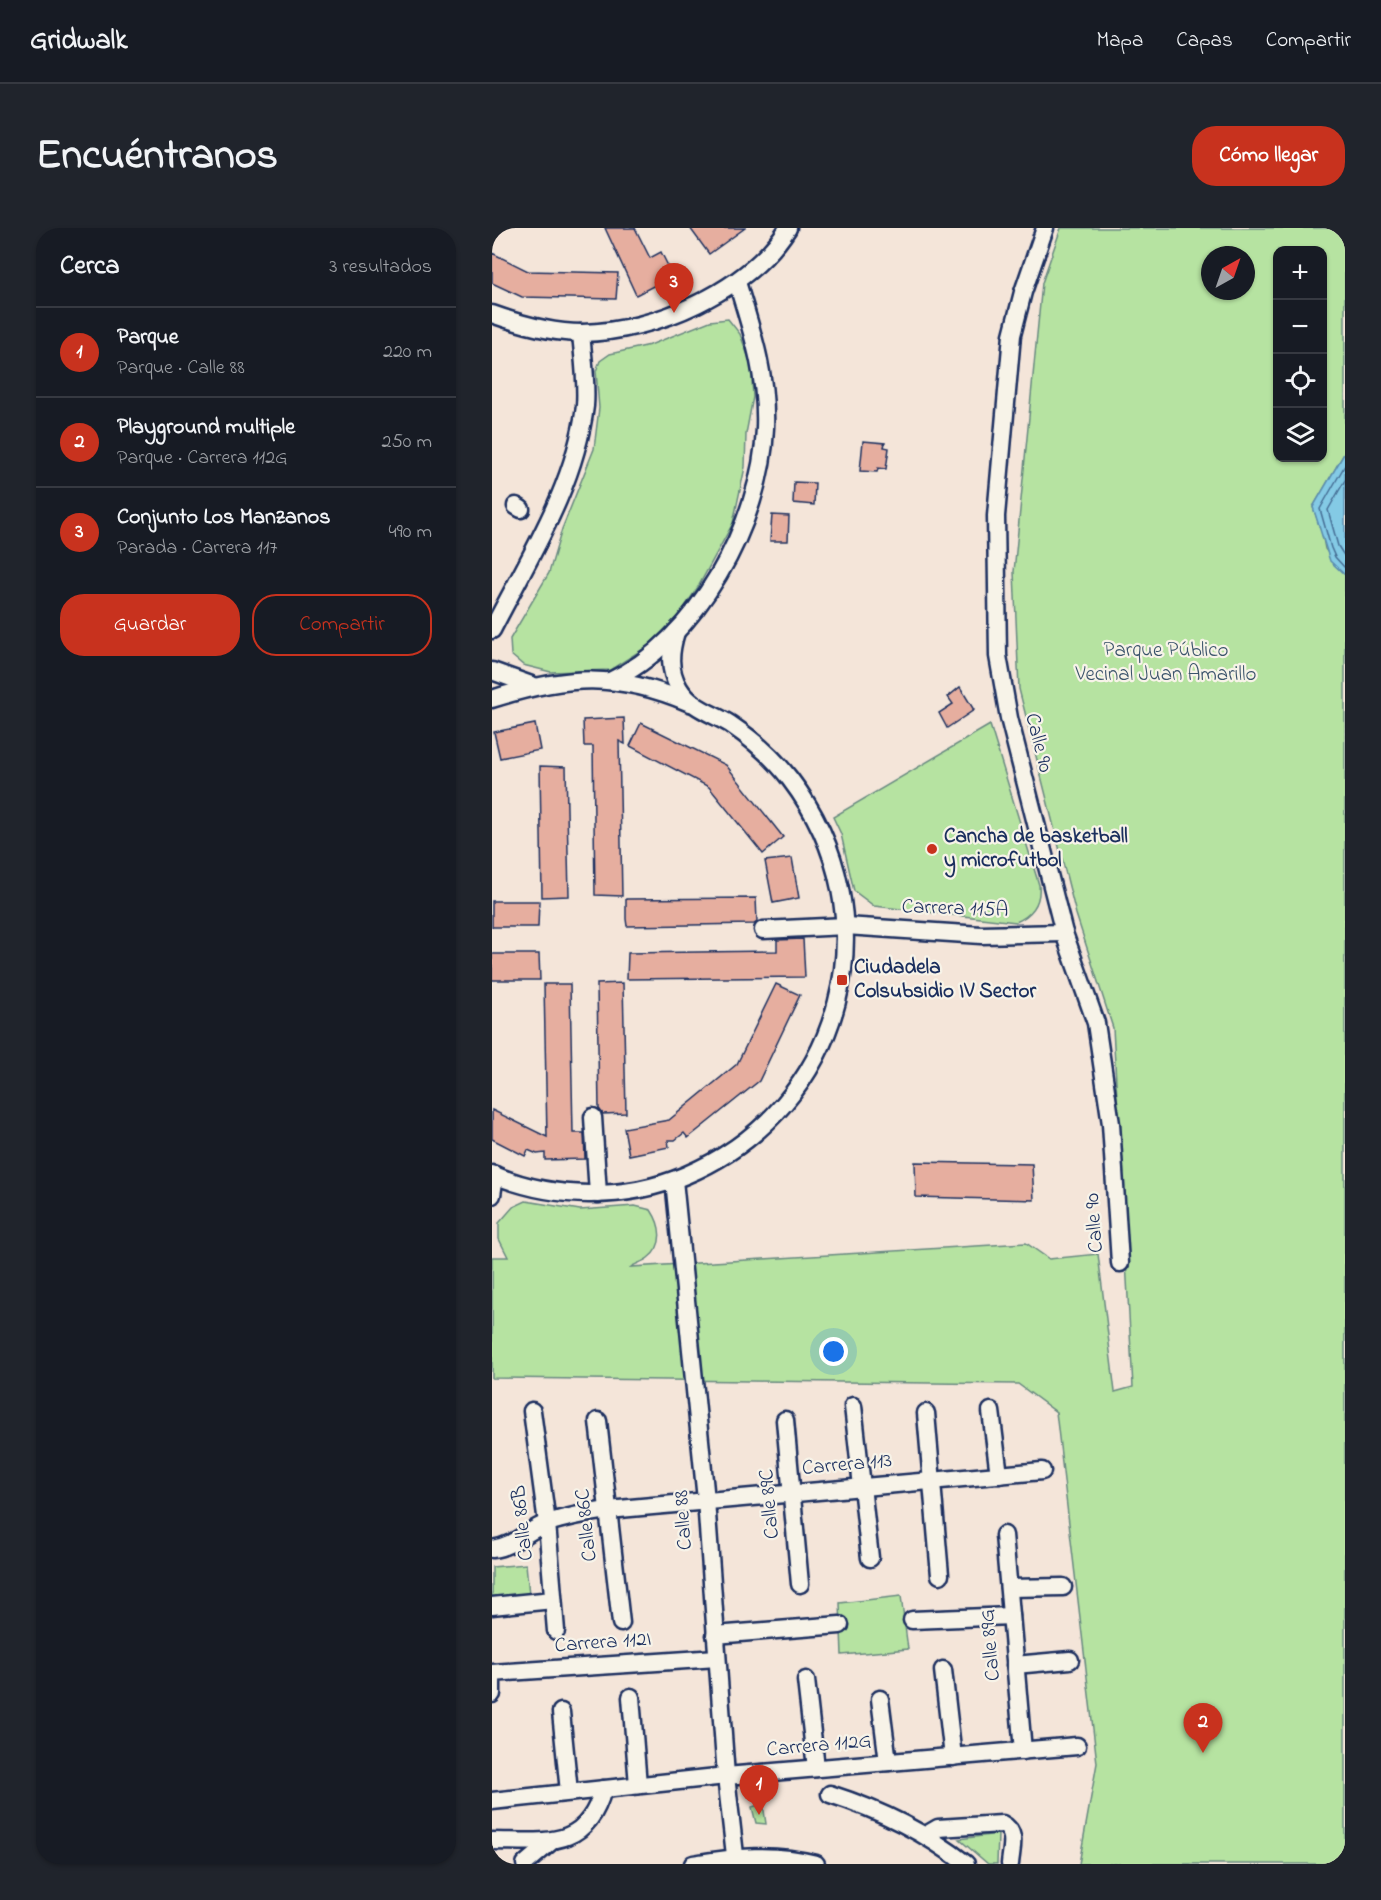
<!DOCTYPE html>
<html lang="es">
<head>
<meta charset="utf-8">
<style>
  :root { --surface:#171b24; --page:#20242c; --text:#f1f3f6; --muted:#9ea1a6; --line:#363941; --accent:#c8321e }
  body { margin:0; font-family:"Indie Flower",sans-serif; background:var(--page); color:var(--text) }
  .controls { position:absolute; right:18px; top:18px; display:grid; overflow:hidden; border-radius:12px; box-shadow:0 2px 4px #0004 }
  .controls button { width:54px; height:54px; display:grid; place-items:center; padding:0; border:0; border-bottom:2px solid var(--line); background:var(--surface); color:var(--text); font:30px sans-serif }
  .compass { position:absolute; left:709px; top:18px; width:54px; height:54px; border-radius:50%; background:var(--surface); box-shadow:0 2px 4px #0004; rotate:40deg }
  .you { position:absolute; left:342px; top:1124px; width:21px; height:21px; margin:-15px; border:4px solid #fff; border-radius:50%; background:#1a73e8; box-shadow:0 0 0 9px #1a73e833 }
  .badge { display:grid; place-items:center; width:39px; height:39px; border-radius:50%; background:var(--accent); color:#fff; font-size:20px; font-weight:700 }
  .pin { position:absolute; translate:-50% -50px; filter:drop-shadow(0 2px 3px #0008) }
  .pin::after { content:''; position:absolute; top:32px; width:21px; height:18px; background:inherit; clip-path:polygon(0 0,100% 0,50% 100%) }
  .list { margin:0; padding:0; list-style:none }
  h2 { display:flex; justify-content:space-between; align-items:center; height:78px; margin:0; padding:0 24px; font-size:26px }
  h2 small { font-size:20px; font-weight:400; color:var(--muted) }
  .list li { display:grid; grid-template-columns:39px 1fr auto; gap:18px; align-items:center; box-sizing:border-box; height:90px; padding:0 24px; border-top:2px solid var(--line) }
  .list b { display:block; font-size:22px; white-space:nowrap }
  .list p { margin:0; font-size:20px; white-space:nowrap; color:var(--muted) }
  .list em { font-size:20px; font-style:normal; color:var(--muted) }
  .actions { display:flex; gap:12px; padding:18px 24px }
  .actions a { flex:1; padding:14px 0; border:2px solid var(--accent); border-radius:24px; text-align:center; font-size:21px; color:var(--accent) }
  .actions .main { background:var(--accent); color:#fff }
  .icon { flex:none; width:33px; height:33px; fill:none; stroke:currentColor; stroke-width:2; stroke-linecap:round; stroke-linejoin:round }
  .map { position:relative; flex:none; width:853px; height:1636px; overflow:hidden; border-radius:24px }
  header { display:flex; align-items:center; gap:36px; box-sizing:border-box; height:84px; padding:0 30px; background:var(--surface); border-bottom:2px solid var(--line) }
  header strong { font-size:28px }
  nav { display:flex; gap:33px; margin-inline-start:auto; font-size:21px }
  .intro { display:flex; align-items:center; justify-content:space-between; box-sizing:border-box; height:144px; padding:0 36px }
  h1 { margin:0; font-size:42px }
  .button { padding:15px 27px; border-radius:24px; background:var(--accent); color:#fff; font-size:21px; font-weight:700 }
  main { display:flex; gap:36px; padding:0 36px }
  aside { flex:1; background:var(--surface); border-radius:24px; box-shadow:0 2px 4px #0004 }
  .map>svg:first-child { display:block }
</style>
</head>
<body>
<header>
<strong>Gridwalk</strong>
<nav><a>Mapa</a><a>Capas</a><a>Compartir</a></nav>
</header>
<div class="intro"><h1>Encuéntranos</h1><a class="button">Cómo llegar</a></div>
<main>
<aside>
<h2>Cerca<small>3 resultados</small></h2>
<ul class="list">
<li><span class="badge">1</span><div><b>Parque</b><p>Parque · Calle 88</p></div><em>220 m</em></li>
<li><span class="badge">2</span><div><b>Playground multiple</b><p>Parque · Carrera 112G</p></div><em>250 m</em></li>
<li><span class="badge">3</span><div><b>Conjunto Los Manzanos</b><p>Parada · Carrera 117</p></div><em>490 m</em></li>
</ul>
<div class="actions"><a class="main">Guardar</a><a>Compartir</a></div>
</aside>
<div class="map">
<svg width="853" height="1636" viewBox="0 0 853 1636">
  <rect width="100%" height="100%" fill="#f4e5d9"/>
  <filter id="ink" filterUnits="userSpaceOnUse"><feTurbulence type="fractalNoise" baseFrequency=".0167" numOctaves="2"/><feDisplacementMap in="SourceGraphic" scale="12" xChannelSelector="R" yChannelSelector="G"/><feConvolveMatrix kernelMatrix="1 2 1 2 8 2 1 2 1" color-interpolation-filters="sRGB"/></filter>
  <g filter="url(#ink)">
    <!-- green -->
    <g fill="#b6e3a1" stroke="#688980" stroke-width="1.5" fill-rule="evenodd">
      <path d="M569,0H853V224L821,279L830,305L833,321L853,347V1636H587L605,1535L564,1184L526,1156L0,1150V1029H16L7,1011V995L21,979L34,973L88,982L143,978L159,982C169,997 173,1017 156,1030C151,1034 143,1036 139,1039L534,1015L557,1031L606,1026L623,1164L641,1159L621,800L584,686L527,461L522,344L550,55ZM786,22H830V230H786ZM718,27H754V63H718Z"/>
      <path d="M236,91L248,106L259,136L261,169L254,206L253,239L241,295L206,359L188,386L156,418L118,442L59,444L31,437L19,427L18,411L57,345L70,301L102,221L107,180L104,143L108,133L118,126L158,117L218,93Z"/>
      <path d="M498,497L547,657C549,676 540,687 524,694L382,678L362,663L349,606L341,589Z"/>
      <path d="M34,1336L37,1366L0,1370V1339Z"/>
      <path d="M409,1368L416,1421L350,1427L348,1375Z"/>
      <path d="M271,1576L274,1596L264,1595L260,1579Z"/>
      <path d="M506,1606L505,1636H496L467,1611Z"/>
    </g>
    <!-- water -->
    <path fill="#84cae5" stroke="#5a8caf" stroke-width="1.5" d="M853,224V347L838,333L821,279Z"/>
    <g fill="none" stroke-linecap="round" stroke-linejoin="round">
      <!-- shore -->
      <g stroke="#456d94" stroke-width="1.5">
        <path d="M853,237L828,281L839,320L843,329L853,340"/>
        <path d="M853,252L836,282L846,318L853,329"/>
      </g>
    </g>
    <!-- building -->
    <g fill="#e6ae9f" stroke="#1b2f5e" stroke-width="1.5">
      <path d="M113,0H143L158,30L169,24L181,48L144,67Z"/>
      <path d="M198,0H253L217,26Z"/>
      <path d="M0,25L36,43L126,45L124,71L30,69L0,55Z"/>
      <path d="M371,213L393,215L392,219L397,220L394,241L386,240L385,244L368,243Z"/>
      <path d="M302,254L323,255L322,277L301,275Z"/>
      <path d="M280,287L297,288L296,313H278Z"/>
      <path d="M468,459L482,482L455,500L447,485L461,476L456,469Z"/>
      <path d="M132,490L133,516L127,513L130,668L103,667L101,518H92L91,492Z"/>
      <path d="M149,495L234,537L291,609L271,626L217,559L138,518Z"/>
      <path d="M43,496L48,522L8,530L2,504Z"/>
      <path d="M48,538L74,539L77,668L50,669Z"/>
      <path d="M300,630L307,670L281,675L273,633Z"/>
      <path d="M264,670L265,694L262,696L135,698L134,691V671Z"/>
      <path d="M0,673H47L46,699H0Z"/>
      <path d="M311,711L313,749L135,751L136,725L285,723V712Z"/>
      <path d="M0,726H47L48,752H0Z"/>
      <path d="M131,755L134,885L111,886L107,881L105,756Z"/>
      <path d="M52,756H78L81,905H92L93,931L53,932V925L45,926L36,922L33,928L0,911V882L55,909Z"/>
      <path d="M284,756L308,767L267,853L196,910L192,905L183,912H176L177,919L137,927L132,900L177,892L245,836Z"/>
      <path d="M423,934L540,936L542,972L424,969Z"/>
    </g>
    <g fill="none" stroke-linecap="round" stroke-linejoin="round">
      <!-- minor casing -->
      <g stroke="#1b2f5e" stroke-width="21">
        <g id="minor">
          <path d="M553,0L531,64L520,107L504,288L506,428L517,490L572,705L604,795L619,896L628,1035"/>
          <path d="M0,86C28,96 59,105 90,105C163,104 256,63 296,0"/>
          <path d="M24,278L29,281"/>
          <path d="M0,402C36,331 83,259 93,178C95,155 91,129 89,105"/>
          <path d="M0,443L42,458"/>
          <path d="M118,453C204,414 270,293 273,200C275,147 260,103 245,54"/>
          <path d="M0,471C75,447 125,444 198,475"/>
          <path d="M271,702L354,698L489,707L572,705"/>
          <path d="M101,889L106,966"/>
          <path d="M0,946C61,972 133,973 194,947C353,880 402,687 298,551C282,530 260,511 238,496C220,485 199,480 187,460C176,441 178,424 184,404"/>
          <path d="M182,952L214,1272L234,1548L244,1636"/>
          <path d="M0,967L3,947"/>
          <path d="M361,1178L378,1330"/>
          <path d="M40,1183L55,1295L64,1403"/>
          <path d="M499,1183L507,1247"/>
          <path d="M434,1185L448,1347"/>
          <path d="M293,1192L308,1356"/>
          <path d="M106,1193L129,1395"/>
          <path d="M512,1307L531,1523"/>
          <path d="M0,1321C21,1319 36,1302 55,1295C75,1289 95,1285 116,1282L550,1243"/>
          <path d="M517,1360L571,1359"/>
          <path d="M0,1378L61,1372"/>
          <path d="M420,1392L519,1388"/>
          <path d="M223,1407L348,1397"/>
          <path d="M523,1437L578,1432"/>
          <path d="M451,1442L461,1529"/>
          <path d="M314,1452L324,1540"/>
          <path d="M0,1466V1445L225,1430"/>
          <path d="M139,1469L146,1557"/>
          <path d="M388,1471L396,1534"/>
          <path d="M69,1484L77,1564"/>
          <path d="M338,1566C388,1582 432,1603 474,1636"/>
          <path d="M0,1573L234,1548L585,1518"/>
          <path d="M434,1607L446,1600L510,1596C526,1604 519,1621 518,1636"/>
          <path d="M0,1613C51,1613 95,1623 111,1561"/>
          <path d="M33,1636L60,1613"/>
          <path d="M201,1636C242,1629 283,1625 324,1636"/>
        </g>
      </g>
      <!-- minor -->
      <use href="#minor" stroke="#f7f3e8" stroke-width="16"/>
    </g>
  </g>
  <!-- markers -->
  <g fill="#c8321e" stroke="#f7f3e8" stroke-width="2">
    <circle cx="440" cy="621" r="6"/>
    <rect x="344" y="746" width="12" height="12" rx="3"/>
  </g>
  <g text-anchor="middle" dominant-baseline="central" stroke-width="4.5" stroke-linejoin="round" paint-order="stroke">
    <!-- park labels -->
    <g font-size="21" fill="#3a536b" stroke="#f7f3e8">
      <text x="674" y="423">Parque Público<tspan x="674" dy="24">Vecinal Juan Amarillo</tspan></text>
    </g>
    <!-- street labels -->
    <g font-size="21" fill="#1b2f5e" stroke="#f7f3e8">
      <text transform="translate(546 515) rotate(76)">Calle 90</text>
      <text transform="translate(463 681) rotate(2)">Carrera 115A</text>
      <text transform="translate(603 995) rotate(-94)">Calle 90</text>
      <text transform="translate(355 1237) rotate(-5)">Carrera 113</text>
      <text transform="translate(278 1276) rotate(-95)">Calle 89C</text>
      <text transform="translate(192 1292) rotate(-94)">Calle 88</text>
      <text transform="translate(31 1295) rotate(-96)">Calle 86B</text>
      <text transform="translate(95 1297) rotate(-96)">Calle 86C</text>
      <text transform="translate(111 1415) rotate(-4)">Carrera 112I</text>
      <text transform="translate(499 1417) rotate(-95)">Calle 89G</text>
      <text transform="translate(327 1518) rotate(-5)">Carrera 112G</text>
    </g>
    <!-- poi labels -->
    <g font-size="21" font-weight="bold" fill="#1b2f5e" stroke="#f7f3e8" text-anchor="start">
      <text x="452" y="609">Cancha de basketball<tspan x="452" dy="24">y microfutbol</tspan></text>
      <text x="362" y="740">Ciudadela<tspan x="362" dy="24">Colsubsidio IV Sector</tspan></text>
    </g>
  </g>
</svg>
<div class="controls">
<button>+</button>
<button>−</button>
<button><svg class="icon" aria-label="locate" viewBox="0 0 24 24"><circle cx="12" cy="12" r="6"/><path d="M12 2v4M12 18v4M2 12h4M18 12h4"/></svg></button>
<button><svg class="icon" aria-label="layers" viewBox="0 0 24 24"><path d="M12 4l9 5-9 5-9-5zM3 14l9 5 9-5"/></svg></button>
</div>
<svg class="compass" viewBox="-18 -18 36 36"><path d="M0-13l5 13h-10z" fill="#e53935"/><path d="M0 13l5-13h-10z" fill="#9ea1a6"/></svg>
<div class="you"></div>
<div class="pin badge" style="left:267px;top:1587px">1</div>
<div class="pin badge" style="left:711px;top:1525px">2</div>
<div class="pin badge" style="left:182px;top:85px">3</div>
</div>
</main>
</body>
</html>
